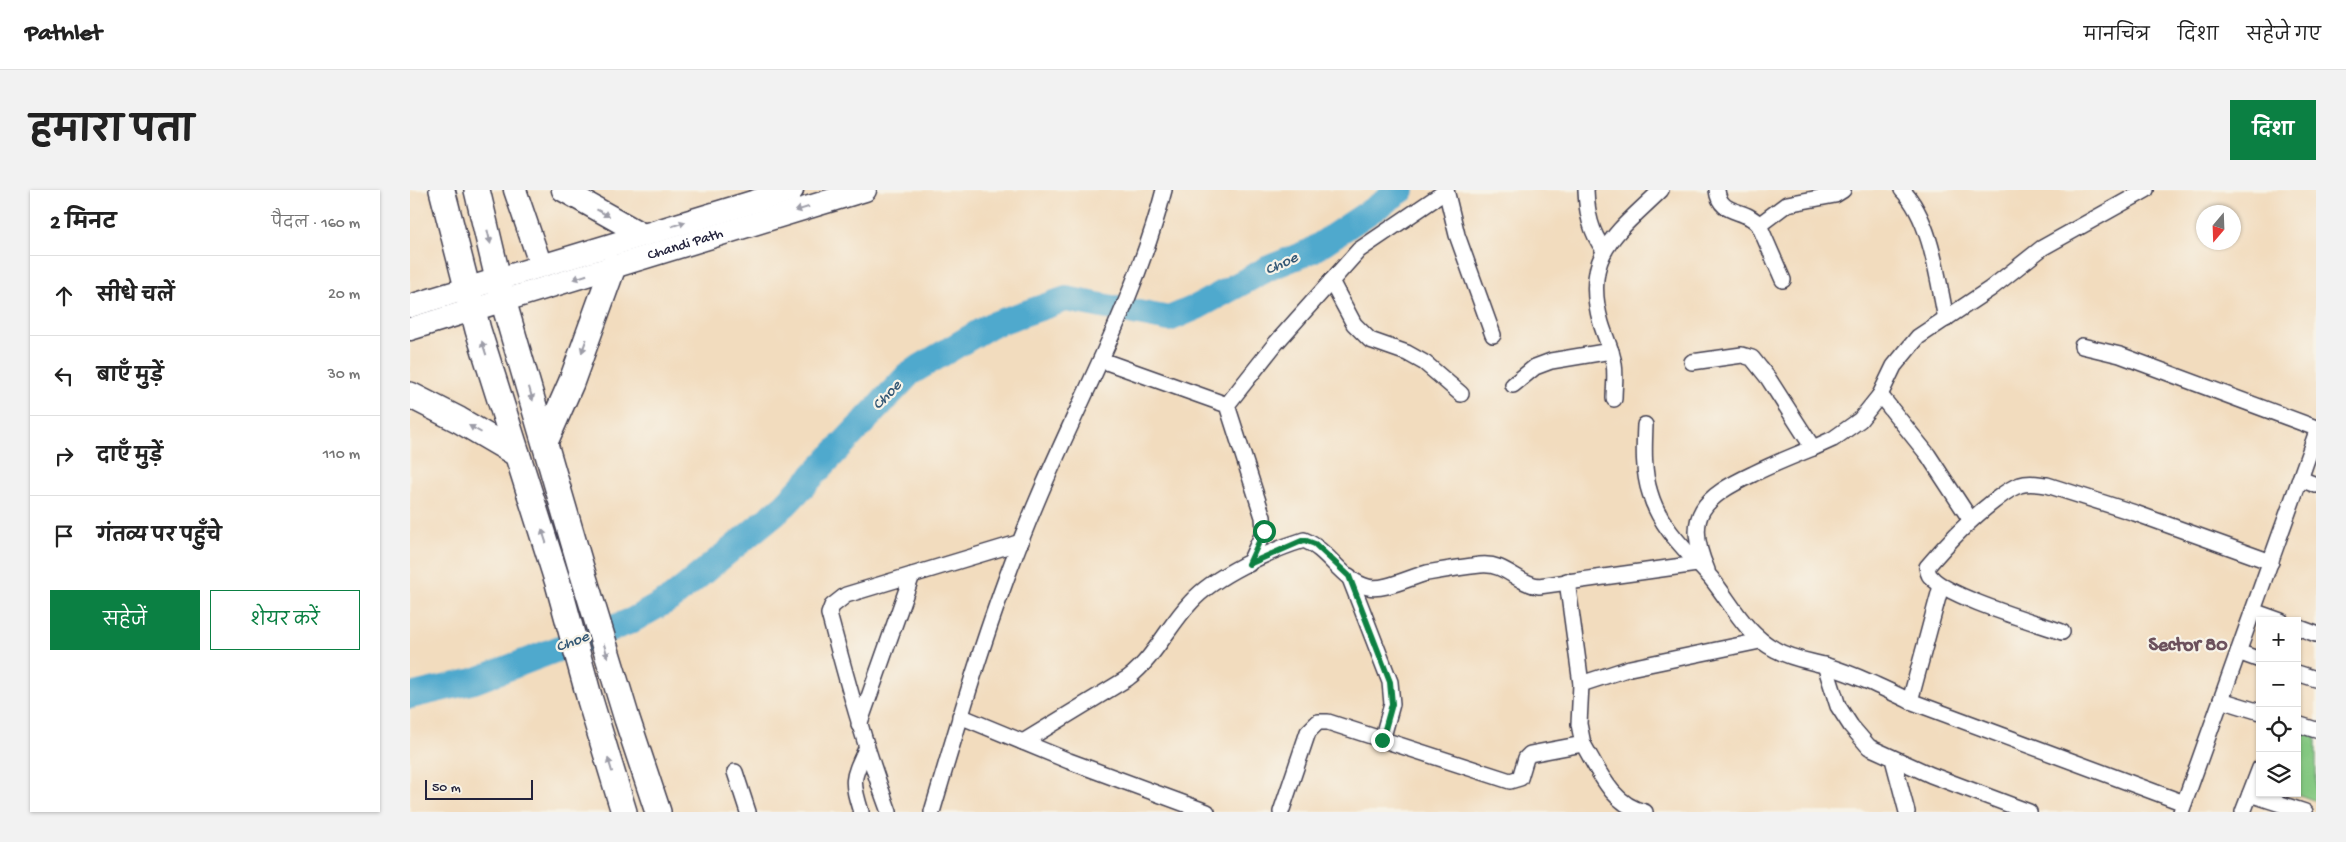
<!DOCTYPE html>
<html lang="hi">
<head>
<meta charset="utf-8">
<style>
  :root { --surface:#fff; --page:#f2f2f2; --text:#222; --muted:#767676; --line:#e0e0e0; --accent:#0b8043 }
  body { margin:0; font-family:"Gochi Hand","Playpen Sans Deva",sans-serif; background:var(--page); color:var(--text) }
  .controls { position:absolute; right:15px; bottom:15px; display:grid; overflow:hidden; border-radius:0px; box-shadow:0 1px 4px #0004 }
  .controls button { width:45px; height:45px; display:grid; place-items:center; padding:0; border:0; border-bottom:1px solid var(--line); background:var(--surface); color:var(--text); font:25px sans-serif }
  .compass { position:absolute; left:1786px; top:15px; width:45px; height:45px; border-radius:50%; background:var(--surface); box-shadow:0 1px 4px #0004; rotate:199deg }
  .scale { position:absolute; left:15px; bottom:12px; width:108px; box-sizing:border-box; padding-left:5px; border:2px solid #22223b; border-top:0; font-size:14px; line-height:18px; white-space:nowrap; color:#22223b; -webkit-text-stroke:4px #f7f3e8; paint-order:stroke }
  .stop { position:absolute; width:15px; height:15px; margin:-11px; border:4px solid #0b8043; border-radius:50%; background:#fff }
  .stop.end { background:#0b8043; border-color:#fff; box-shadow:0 1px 5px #0008 }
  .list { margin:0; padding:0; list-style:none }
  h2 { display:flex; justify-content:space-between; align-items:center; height:65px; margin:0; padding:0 20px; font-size:21px }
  h2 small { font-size:16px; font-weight:400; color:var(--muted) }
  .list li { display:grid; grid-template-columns:32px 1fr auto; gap:15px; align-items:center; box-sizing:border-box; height:80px; padding:0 20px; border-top:1px solid var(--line) }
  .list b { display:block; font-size:19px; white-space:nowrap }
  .list em { font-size:16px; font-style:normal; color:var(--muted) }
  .actions { display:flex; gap:10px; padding:15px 20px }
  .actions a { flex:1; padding:11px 0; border:1px solid var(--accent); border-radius:0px; text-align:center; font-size:18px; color:var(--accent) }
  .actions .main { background:var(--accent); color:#fff }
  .icon { flex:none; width:28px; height:28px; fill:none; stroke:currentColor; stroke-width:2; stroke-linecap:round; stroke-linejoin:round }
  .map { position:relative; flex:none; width:1906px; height:622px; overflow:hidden; border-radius:0px }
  header { display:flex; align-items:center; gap:30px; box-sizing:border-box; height:70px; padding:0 25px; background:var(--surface); border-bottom:1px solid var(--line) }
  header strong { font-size:24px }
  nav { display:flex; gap:28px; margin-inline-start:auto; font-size:18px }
  .intro { display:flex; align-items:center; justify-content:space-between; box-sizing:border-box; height:120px; padding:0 30px }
  h1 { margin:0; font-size:35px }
  .button { padding:12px 22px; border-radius:0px; background:var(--accent); color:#fff; font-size:18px; font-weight:700 }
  main { display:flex; gap:30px; padding:0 30px }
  aside { flex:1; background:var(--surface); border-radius:0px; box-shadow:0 1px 4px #0004 }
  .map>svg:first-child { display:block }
</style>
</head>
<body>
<header>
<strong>Pathlet</strong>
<nav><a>मानचित्र</a><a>दिशा</a><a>सहेजे गए</a></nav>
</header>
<div class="intro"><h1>हमारा पता</h1><a class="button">दिशा</a></div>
<main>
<aside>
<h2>2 मिनट<small>पैदल · 160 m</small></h2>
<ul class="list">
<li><svg class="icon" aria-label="ahead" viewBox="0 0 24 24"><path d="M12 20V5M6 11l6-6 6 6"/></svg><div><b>सीधे चलें</b></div><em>20 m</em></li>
<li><svg class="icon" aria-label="left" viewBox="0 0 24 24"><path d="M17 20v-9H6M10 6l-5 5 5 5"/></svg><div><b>बाएँ मुड़ें</b></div><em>30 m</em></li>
<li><svg class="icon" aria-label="right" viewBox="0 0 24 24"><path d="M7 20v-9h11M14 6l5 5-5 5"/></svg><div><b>दाएँ मुड़ें</b></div><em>110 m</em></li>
<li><svg class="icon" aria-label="arrive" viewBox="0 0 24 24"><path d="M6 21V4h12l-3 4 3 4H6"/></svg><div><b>गंतव्य पर पहुँचे</b></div></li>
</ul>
<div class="actions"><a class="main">सहेजें</a><a>शेयर करें</a></div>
</aside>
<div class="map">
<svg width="1906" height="622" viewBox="0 0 1906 622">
  <rect width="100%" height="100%" fill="#f7f3e8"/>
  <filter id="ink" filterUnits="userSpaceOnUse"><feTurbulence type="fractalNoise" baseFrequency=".02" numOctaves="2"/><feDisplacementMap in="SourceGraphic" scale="10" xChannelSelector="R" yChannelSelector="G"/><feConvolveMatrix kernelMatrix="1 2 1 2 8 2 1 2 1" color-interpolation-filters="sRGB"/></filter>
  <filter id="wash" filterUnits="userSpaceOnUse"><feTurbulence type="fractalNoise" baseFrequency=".0096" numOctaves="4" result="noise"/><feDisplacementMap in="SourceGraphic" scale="20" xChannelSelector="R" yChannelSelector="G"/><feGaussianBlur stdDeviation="1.12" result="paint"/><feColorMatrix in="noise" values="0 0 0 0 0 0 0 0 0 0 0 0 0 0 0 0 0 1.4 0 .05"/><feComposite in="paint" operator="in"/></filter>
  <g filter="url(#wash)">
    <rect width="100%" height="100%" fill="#f2dcbe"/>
    <!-- green -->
    <path fill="#84c881" stroke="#53755e" d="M1887,540L1906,546V611L1884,603H1887Z"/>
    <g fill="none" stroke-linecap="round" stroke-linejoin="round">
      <!-- river -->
      <path stroke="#50a9cd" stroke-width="26" d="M0,506L64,491L221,431L262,408L375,315L500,183L581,135L656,109L759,129L787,117L859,78L901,61L992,0"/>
    </g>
  </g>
  <g filter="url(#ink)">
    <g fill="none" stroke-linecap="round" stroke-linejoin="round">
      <!-- street casing -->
      <g stroke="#413e4f" stroke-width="18">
        <g id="street">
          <path d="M1036,0L1047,45L1083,145"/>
          <path d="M1176,0C1177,23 1180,41 1194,60"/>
          <path d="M1307,0C1310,27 1335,17 1349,35L1373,90"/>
          <path d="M1492,0C1521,29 1528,90 1536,129"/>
          <path d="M1349,35L1377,14L1425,5L1433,0"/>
          <path d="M921,91L944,134L960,150L997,163L1015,173L1051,204"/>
          <path d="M1672,156L1710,165L1906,238"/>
          <path d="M691,170L817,215L853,327L854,341L839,374"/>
          <path d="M1282,172L1332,165L1342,168L1358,188L1403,258L1423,249L1450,230L1470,205L1484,176L1508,147L1580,99L1632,58L1736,0"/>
          <path d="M1103,195L1125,177L1141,171L1201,161"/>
          <path d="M1470,205L1518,265L1560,329"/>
          <path d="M1204,209C1204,197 1206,185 1204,174C1202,160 1195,147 1191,133C1171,64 1207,43 1251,0"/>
          <path d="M817,215L866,153L949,60L1036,1"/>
          <path d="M1235,235C1234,257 1233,282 1240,303C1250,338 1278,362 1301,388C1322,414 1335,444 1366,460C1382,469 1400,471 1417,476C1446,485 1473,498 1500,511"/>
          <path d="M1890,289L1906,295"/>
          <path d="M1297,380C1273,325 1294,307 1343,284C1363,274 1383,266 1403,258"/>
          <path d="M939,386L980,492L982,514L972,550"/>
          <path d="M1157,391L1171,494L1169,534L1173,554"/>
          <path d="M1531,396L1500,511L1774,613"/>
          <path d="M1843,421L1871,431"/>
          <path d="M1887,437L1906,444"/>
          <path d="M1652,442C1624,432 1538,407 1521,387C1518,385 1518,381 1517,377C1538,352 1558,331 1584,311C1592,305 1600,298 1610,295C1619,292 1627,294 1637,295L1725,323L1861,372"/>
          <path d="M1828,462L1850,470"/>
          <path d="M1415,475L1428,516L1441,536L1459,557L1521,585L1619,622"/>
          <path d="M1887,483L1906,489"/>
          <path d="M1171,494L1220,478L1350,451"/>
          <path d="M1811,510L1850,522"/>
          <path d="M550,526L659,571L797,622"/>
          <path d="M1887,534L1906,540"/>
          <path d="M449,535L502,385"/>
          <path d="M613,552L718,488C745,467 758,436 781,412C804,386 861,360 894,350C919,360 932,391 958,397C974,401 1000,387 1017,383C1034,380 1052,377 1070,375C1096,372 1107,394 1129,396L1287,374"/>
          <path d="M1483,569L1497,622"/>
          <path d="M325,582L338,622"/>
          <path d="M1840,604L1895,622"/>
          <path d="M451,622C441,590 442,589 456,559"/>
          <path d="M479,622C455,557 437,491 419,424L422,416L436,405L611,352"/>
          <path d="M522,622C553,517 584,411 627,311C670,208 726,109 754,0"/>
          <path d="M871,622L898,542L908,532H918L1100,591L1110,588L1116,568L1120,564L1173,554C1189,581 1202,615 1235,622"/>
          <path d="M1771,622L1906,244"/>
          <path d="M1833,622L1850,578"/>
        </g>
      </g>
      <!-- secondary casing -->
      <g stroke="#413e4f" stroke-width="25">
        <g id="secondary">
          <path d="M105,0L131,76"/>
          <path d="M153,0L233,45"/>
          <path d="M0,116L382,0"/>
          <path id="s1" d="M0,139L455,0"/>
        </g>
      </g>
      <!-- primary casing -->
      <g stroke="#413e4f" stroke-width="28">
        <g id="primary">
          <path d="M32,0L68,140L148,393L180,510L214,622"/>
          <path d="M67,0L93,110L172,381L217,529L248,622"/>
          <path d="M0,205L49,230L107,264"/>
          <path d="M135,252L161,193L203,77"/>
        </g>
      </g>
      <!-- street -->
      <use href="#street" stroke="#fff" stroke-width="15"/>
      <!-- secondary -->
      <use href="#secondary" stroke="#fff" stroke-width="22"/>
      <!-- primary -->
      <use href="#primary" stroke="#fff" stroke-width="25"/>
    </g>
    <!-- one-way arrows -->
    <defs><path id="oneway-solid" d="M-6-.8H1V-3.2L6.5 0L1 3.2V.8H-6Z" transform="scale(1.25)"/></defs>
    <g fill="#9c9ca7">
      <use href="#oneway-solid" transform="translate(392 19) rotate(163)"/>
      <use href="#oneway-solid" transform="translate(193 23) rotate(29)"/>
      <use href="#oneway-solid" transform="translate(269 34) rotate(-17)"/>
      <use href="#oneway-solid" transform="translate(79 47) rotate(77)"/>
      <use href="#oneway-solid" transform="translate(170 87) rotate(163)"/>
      <use href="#oneway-solid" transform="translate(174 156) rotate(110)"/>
      <use href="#oneway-solid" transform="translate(74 158) rotate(-108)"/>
      <use href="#oneway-solid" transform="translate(121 204) rotate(74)"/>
      <use href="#oneway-solid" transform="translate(65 239) rotate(-150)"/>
      <use href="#oneway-solid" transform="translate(134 346) rotate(-108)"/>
      <use href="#oneway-solid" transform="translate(196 461) rotate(73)"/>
      <use href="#oneway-solid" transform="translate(200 575) rotate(-107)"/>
    </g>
  </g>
  <g fill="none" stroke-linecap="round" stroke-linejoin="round" filter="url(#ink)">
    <!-- route -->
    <path stroke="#0b8043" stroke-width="6" d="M854,341L839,374L894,350L905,354L939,386L980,492L982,514L972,550"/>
  </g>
  <g text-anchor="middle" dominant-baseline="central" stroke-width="4.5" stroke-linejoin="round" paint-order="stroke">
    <!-- street labels -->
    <g font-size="15" fill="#22223b" stroke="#f7f3e8">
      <text stroke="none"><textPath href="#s1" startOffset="288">Chandi Path</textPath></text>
    </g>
    <!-- water labels -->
    <g font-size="16" font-style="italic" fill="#345875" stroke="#f7f3e8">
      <text transform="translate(872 75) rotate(-25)">Choe</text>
      <text transform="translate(478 206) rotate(-46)">Choe</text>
      <text transform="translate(163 453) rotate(-21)">Choe</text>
    </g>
    <!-- district labels -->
    <g font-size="20" font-weight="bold" fill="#6c515c" stroke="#f7f3e8">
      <text x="1778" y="456">Sector 80</text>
    </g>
  </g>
</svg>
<div class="controls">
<button>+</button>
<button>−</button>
<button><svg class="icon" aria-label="locate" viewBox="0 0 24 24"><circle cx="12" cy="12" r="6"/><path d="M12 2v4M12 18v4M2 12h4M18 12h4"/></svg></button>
<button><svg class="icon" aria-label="layers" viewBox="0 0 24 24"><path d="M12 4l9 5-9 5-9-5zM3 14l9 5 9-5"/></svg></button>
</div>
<svg class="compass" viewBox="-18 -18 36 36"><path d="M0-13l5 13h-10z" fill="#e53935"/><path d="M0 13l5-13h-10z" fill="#767676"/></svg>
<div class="scale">50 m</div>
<div class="stop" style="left:854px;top:341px"></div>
<div class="stop end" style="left:972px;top:550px"></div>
</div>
</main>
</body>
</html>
